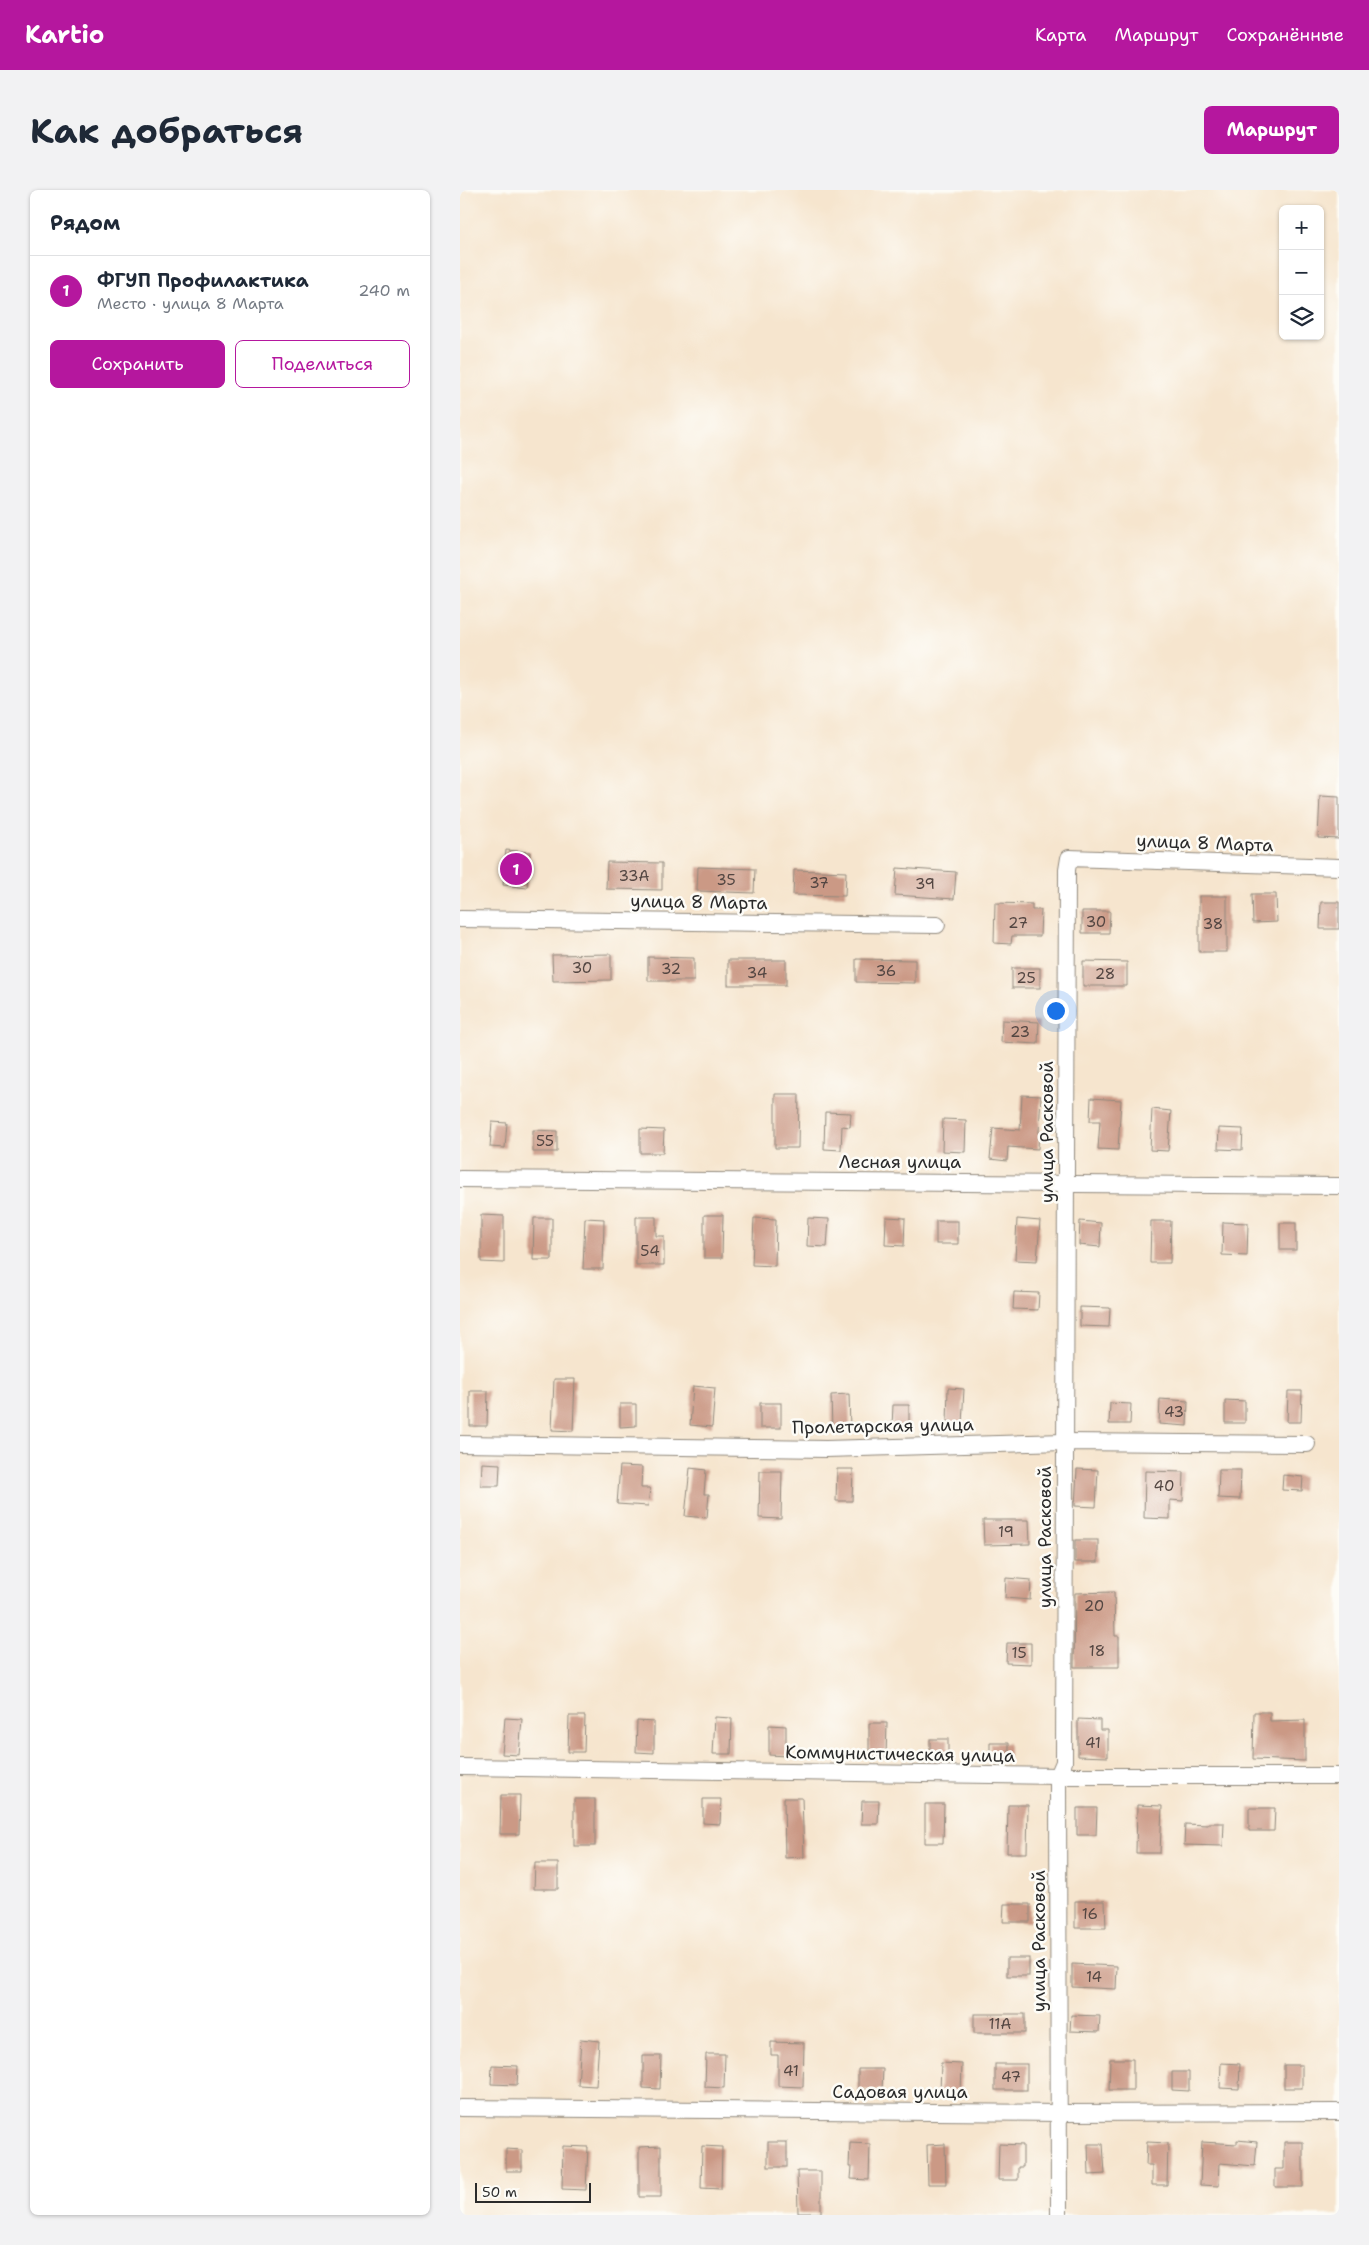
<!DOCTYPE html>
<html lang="ru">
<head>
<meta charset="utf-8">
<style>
  :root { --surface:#fff; --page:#f2f2f3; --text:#1f2937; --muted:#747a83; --line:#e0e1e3; --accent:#b5179e }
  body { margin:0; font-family:"Shantell Sans",sans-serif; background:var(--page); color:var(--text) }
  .controls { position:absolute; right:15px; top:15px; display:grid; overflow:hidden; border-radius:8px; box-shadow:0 1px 4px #0004 }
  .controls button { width:45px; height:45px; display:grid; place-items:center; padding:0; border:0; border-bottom:1px solid var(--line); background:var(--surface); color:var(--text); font:25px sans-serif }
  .scale { position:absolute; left:15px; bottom:12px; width:116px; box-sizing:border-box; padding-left:5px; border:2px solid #2b2b2b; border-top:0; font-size:14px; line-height:18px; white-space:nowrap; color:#2b2b2b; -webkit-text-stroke:4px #fdfcf7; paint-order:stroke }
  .you { position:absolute; left:595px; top:820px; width:18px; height:18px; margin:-12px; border:4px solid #fff; border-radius:50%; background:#1a73e8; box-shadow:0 0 0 8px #1a73e833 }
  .badge { display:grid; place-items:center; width:32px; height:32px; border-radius:50%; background:var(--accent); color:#fff; font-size:16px; font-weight:700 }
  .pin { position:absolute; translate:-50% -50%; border:2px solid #fff; box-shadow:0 1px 5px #0006 }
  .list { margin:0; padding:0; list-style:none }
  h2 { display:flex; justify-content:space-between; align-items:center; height:65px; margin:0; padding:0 20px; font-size:21px }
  h2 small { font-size:16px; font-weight:400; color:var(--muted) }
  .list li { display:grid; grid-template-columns:32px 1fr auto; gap:15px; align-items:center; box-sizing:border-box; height:70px; padding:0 20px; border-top:1px solid var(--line) }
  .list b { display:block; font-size:19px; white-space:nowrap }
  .list p { margin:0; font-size:16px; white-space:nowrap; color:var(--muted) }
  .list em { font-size:16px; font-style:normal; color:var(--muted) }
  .actions { display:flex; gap:10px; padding:15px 20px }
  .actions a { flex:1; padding:11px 0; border:1px solid var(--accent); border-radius:8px; text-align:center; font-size:18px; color:var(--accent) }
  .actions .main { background:var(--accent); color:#fff }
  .icon { flex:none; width:28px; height:28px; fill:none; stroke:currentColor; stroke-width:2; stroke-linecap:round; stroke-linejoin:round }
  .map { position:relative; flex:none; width:879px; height:2025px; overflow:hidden; border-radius:8px }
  header { display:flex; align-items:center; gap:30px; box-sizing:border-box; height:70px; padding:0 25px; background:var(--accent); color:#fff }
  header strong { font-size:24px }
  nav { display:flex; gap:28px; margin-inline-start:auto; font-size:18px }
  .intro { display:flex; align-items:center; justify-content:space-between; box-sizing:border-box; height:120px; padding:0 30px }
  h1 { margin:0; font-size:35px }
  .button { padding:12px 22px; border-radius:8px; background:var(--accent); color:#fff; font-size:18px; font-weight:700 }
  main { display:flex; gap:30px; padding:0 30px }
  aside { flex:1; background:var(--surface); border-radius:8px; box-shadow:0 1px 4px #0004 }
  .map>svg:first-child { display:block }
</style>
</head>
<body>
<header>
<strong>Kartio</strong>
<nav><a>Карта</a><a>Маршрут</a><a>Сохранённые</a></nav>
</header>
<div class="intro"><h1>Как добраться</h1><a class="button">Маршрут</a></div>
<main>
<aside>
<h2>Рядом<small></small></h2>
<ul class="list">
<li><span class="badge">1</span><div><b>ФГУП Профилактика</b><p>Место · улица 8 Марта</p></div><em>240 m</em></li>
</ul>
<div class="actions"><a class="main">Сохранить</a><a>Поделиться</a></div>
</aside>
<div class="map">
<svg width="879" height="2025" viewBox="0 0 879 2025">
  <rect width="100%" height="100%" fill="#fdfcf7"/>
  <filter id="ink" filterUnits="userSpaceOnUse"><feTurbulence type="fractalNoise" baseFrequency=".02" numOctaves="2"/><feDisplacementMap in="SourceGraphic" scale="10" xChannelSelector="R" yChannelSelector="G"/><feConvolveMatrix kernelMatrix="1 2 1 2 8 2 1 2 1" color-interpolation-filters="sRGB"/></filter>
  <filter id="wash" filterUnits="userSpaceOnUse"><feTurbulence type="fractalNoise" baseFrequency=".0096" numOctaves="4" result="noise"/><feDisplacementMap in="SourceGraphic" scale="20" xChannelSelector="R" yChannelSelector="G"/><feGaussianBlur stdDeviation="1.12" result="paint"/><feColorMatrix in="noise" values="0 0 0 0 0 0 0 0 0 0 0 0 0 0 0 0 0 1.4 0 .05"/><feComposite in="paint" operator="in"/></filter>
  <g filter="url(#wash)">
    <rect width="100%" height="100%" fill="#f6e5ce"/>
    <g id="blocks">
      <!-- building -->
      <g fill="#cb9985">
        <path d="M860,606L879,607V649L858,648Z"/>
        <path d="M46,660L70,662L67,698L43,695Z"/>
        <path d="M147,672L202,673V700L146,699Z"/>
        <path d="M238,677L295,679L294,703L237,701Z"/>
        <path d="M437,678L496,682L494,709L435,705Z"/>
        <path d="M334,680L386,682L385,706L333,705Z"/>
        <path d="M792,704H816L817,732L793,733Z"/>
        <rect x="739" y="706" width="28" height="56"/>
        <path d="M861,712H879V739H860Z"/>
        <path d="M535,713L572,714V720H581L580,746H552L551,754L534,753Z"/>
        <path d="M622,721H650L649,743H622Z"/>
        <path d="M151,764V790L93,791L92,765Z"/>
        <path d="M188,767L234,768V791H188Z"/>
        <path d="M396,769L455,770V793L396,792Z"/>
        <rect x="268" y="770" width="58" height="25"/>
        <path d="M623,771L667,772V796H623Z"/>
        <rect x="552" y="778" width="28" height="20"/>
        <path d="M542,830L579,832L578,854L541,852Z"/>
        <path d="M315,904H339L338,958H315Z"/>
        <path d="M562,905L581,906L578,959L548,957L547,971L530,969L533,938L560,940Z"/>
        <path d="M631,908L661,910L658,960L638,959L640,931H630Z"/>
        <path d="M692,919L711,921L708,961L690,960Z"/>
        <path d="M365,922L391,923L390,937L382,936L381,960L364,959Z"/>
        <path d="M483,929L506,930L505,962L482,961Z"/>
        <path d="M32,932L47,933L45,958L30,957Z"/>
        <path d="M759,938L783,939L782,960L758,959Z"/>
        <path d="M180,939L204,940L203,963H180Z"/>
        <path d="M73,940L97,941V962H73Z"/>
        <path d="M21,1025L44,1026V1073L21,1072Z"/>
        <path d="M244,1025H263L262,1068H244Z"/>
        <path d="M176,1027H196V1046H204V1075H176Z"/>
        <path d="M426,1027L445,1028L444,1056L425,1055Z"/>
        <path d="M74,1028H92V1070H73Z"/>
        <path d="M125,1028L144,1029L143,1079H123Z"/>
        <path d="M294,1028L316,1029L315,1076L292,1075Z"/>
        <path d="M348,1028L369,1029L367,1057L347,1056Z"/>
        <path d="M557,1029L580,1031L577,1071L555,1070Z"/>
        <rect x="476" y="1031" width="22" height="23"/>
        <path d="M620,1031L641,1033L640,1057L619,1055Z"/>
        <path d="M691,1031H711L710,1073H690Z"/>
        <path d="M763,1032L788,1033L787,1066L762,1065Z"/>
        <rect x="820" y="1033" width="16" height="27"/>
        <path d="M554,1102L579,1103L578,1120L553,1119Z"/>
        <path d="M620,1117L650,1118L649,1137L620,1136Z"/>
        <path d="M94,1189H115L113,1241L92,1240Z"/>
        <path d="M233,1196L255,1198L252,1237L230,1235Z"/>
        <path d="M488,1198L504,1199L502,1234L487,1233Z"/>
        <path d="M10,1201H28L27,1236H10Z"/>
        <path d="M828,1201H842L841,1232H827Z"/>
        <path d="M389,1204L390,1239H372L371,1205Z"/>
        <path d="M700,1209L728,1211L727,1236L699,1234Z"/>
        <path d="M765,1210L785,1211V1233H765Z"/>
        <rect x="300" y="1213" width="21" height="25"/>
        <path d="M650,1213L671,1214L670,1234H649Z"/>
        <path d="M160,1214H176V1236L160,1237Z"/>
        <path d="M433,1215H449V1238L432,1237Z"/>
        <path d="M22,1273L40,1274L39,1296H21Z"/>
        <path d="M160,1276L182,1277L181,1298H190L188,1316L157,1314Z"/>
        <path d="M230,1278L246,1280L244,1304H249L247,1328L225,1326Z"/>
        <path d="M377,1279H393L392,1311H376Z"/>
        <path d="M617,1279L638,1280L636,1317L615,1316Z"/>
        <path d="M759,1280H781L780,1309L758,1308Z"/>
        <path d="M300,1281H322L321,1329L299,1328Z"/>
        <path d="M685,1281L724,1282L723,1311L710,1310V1329L684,1328Z"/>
        <path d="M823,1285L843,1287L842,1301L822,1300Z"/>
        <path d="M523,1330H569L570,1354L524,1355Z"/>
        <rect x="615" y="1350" width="23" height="22"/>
        <path d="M546,1388L571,1390L570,1410L545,1408Z"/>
        <path d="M654,1402L655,1446H659V1477H614L615,1403Z"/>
        <path d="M547,1453H571V1474L546,1473Z"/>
        <path d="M794,1522H810V1531L845,1530V1571L793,1569Z"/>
        <path d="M109,1526H125L124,1562H108Z"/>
        <path d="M255,1527L272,1528L271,1564H253Z"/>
        <path d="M45,1528L62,1529L59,1565L42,1564Z"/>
        <path d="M618,1529L640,1530V1540H648V1567L618,1566Z"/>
        <path d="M177,1531L194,1532V1563L176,1562Z"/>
        <path d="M409,1533H427L426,1567H409Z"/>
        <path d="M309,1535L326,1536V1566L309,1565Z"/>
        <rect x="470" y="1549" width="18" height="24"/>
        <path d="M530,1553H549V1571L530,1570Z"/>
        <path d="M41,1605H60L59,1644H40Z"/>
        <path d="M324,1608H342L344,1667L325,1668Z"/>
        <rect x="114" y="1609" width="21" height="47"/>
        <path d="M243,1609H261L260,1634L243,1633Z"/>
        <path d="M402,1611H419L418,1634H401Z"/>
        <path d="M465,1614H484L483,1653H465Z"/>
        <path d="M548,1615H568L567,1663H547Z"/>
        <path d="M677,1615L702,1616L700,1663H676Z"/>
        <path d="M617,1618H637L636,1645H617Z"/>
        <path d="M789,1618H815L814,1641H789Z"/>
        <path d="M748,1633H764L763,1656L724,1655L725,1634L748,1635Z"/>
        <path d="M75,1673H98V1699H74Z"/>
        <path d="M615,1711H645L646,1738H615Z"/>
        <path d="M544,1714H570V1732H543Z"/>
        <rect x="547" y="1768" width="22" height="18"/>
        <path d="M612,1774L657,1776L656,1799L612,1797Z"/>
        <rect x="514" y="1824" width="51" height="19"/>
        <path d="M611,1825L640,1826L639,1842L610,1841Z"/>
        <path d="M121,1849L139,1851L136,1896L118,1895Z"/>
        <path d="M311,1852L344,1853L343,1897L318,1896V1865H311Z"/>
        <path d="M246,1864H265L264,1898L245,1897Z"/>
        <path d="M183,1866H201L200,1899L183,1898Z"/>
        <path d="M650,1869H673V1900H649Z"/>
        <path d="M481,1873L502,1874L501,1903L480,1902Z"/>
        <path d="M761,1873L780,1874L779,1899L760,1898Z"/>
        <rect x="535" y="1874" width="32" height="26"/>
        <path d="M32,1875L58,1876L57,1895L31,1894Z"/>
        <rect x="824" y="1875" width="18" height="23"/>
        <path d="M398,1879H423L422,1900H398Z"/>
        <path d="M712,1882H729V1901L712,1900Z"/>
        <path d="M777,1950L797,1952L795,1976L760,1973L759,1996L740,1995L742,1952L777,1954Z"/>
        <rect x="308" y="1952" width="19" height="25"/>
        <path d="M687,1952L708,1953L707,1995H692V1975H686Z"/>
        <path d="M824,1952H843V1997H815V1979H824Z"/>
        <path d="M390,1953L410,1954L409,1990L391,1989L392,1977H389Z"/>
        <path d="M485,1954L486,1994H468L467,1955Z"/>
        <path d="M539,1954L563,1955V1977H558V1990H538Z"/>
        <path d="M628,1954H643L645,1984L629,1985Z"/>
        <path d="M103,1956L128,1957L126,2000L102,1999Z"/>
        <path d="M201,1956V2007H179V1957Z"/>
        <path d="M242,1956L262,1957L261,1999L241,1998Z"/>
        <path d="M46,1959L62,1960V1981H46Z"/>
        <path d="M337,1981H361V2023H338Z"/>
      </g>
    </g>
  </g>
  <g filter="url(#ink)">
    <use href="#blocks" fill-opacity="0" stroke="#90887c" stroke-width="1"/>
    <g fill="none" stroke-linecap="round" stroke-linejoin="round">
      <!-- minor casing -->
      <g stroke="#90887c" stroke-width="18">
        <g id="minor">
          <path d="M0,729L477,735"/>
          <path d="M0,989L879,996"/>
          <path d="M0,1254L366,1259L605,1252L847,1254"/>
          <path d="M0,1577L598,1586H879"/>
          <path d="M0,1918L600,1923L879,1922"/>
          <path d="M599,2025L598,1586L604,1572L607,680L609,668L879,677"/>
        </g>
      </g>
      <!-- minor -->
      <use href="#minor" stroke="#fff" stroke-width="16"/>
    </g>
  </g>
  <g text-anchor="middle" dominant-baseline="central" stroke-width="5" stroke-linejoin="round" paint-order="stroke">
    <!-- number labels -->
    <g font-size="15" fill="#534642">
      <text x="174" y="686">33А</text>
      <text x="266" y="690">35</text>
      <text x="359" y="693">37</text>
      <text x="465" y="694">39</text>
      <text x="636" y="732">30</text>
      <text x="558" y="733">27</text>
      <text x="753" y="734">38</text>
      <text x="122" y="778">30</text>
      <text x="211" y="779">32</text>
      <text x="426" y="781">36</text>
      <text x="297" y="783">34</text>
      <text x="645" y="784">28</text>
      <text x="566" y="788">25</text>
      <text x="560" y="842">23</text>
      <text x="85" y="951">55</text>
      <text x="190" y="1061">54</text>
      <text x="714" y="1222">43</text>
      <text x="704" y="1296">40</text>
      <text x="546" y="1342">19</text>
      <text x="634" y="1416">20</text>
      <text x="637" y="1461">18</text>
      <text x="559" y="1463">15</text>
      <text x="633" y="1553">41</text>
      <text x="630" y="1724">16</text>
      <text x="634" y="1787">14</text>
      <text x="540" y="1834">11А</text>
      <text x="331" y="1881">41</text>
      <text x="551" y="1887">47</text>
    </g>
    <!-- street labels -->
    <g font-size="18" fill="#2b2b2b" stroke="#fdfcf7">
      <text transform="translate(745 653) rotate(2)">улица 8 Марта</text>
      <text transform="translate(239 712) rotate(1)">улица 8 Марта</text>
      <text transform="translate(587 942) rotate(-90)">улица Расковой</text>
      <text x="440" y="972">Лесная улица</text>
      <text transform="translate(423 1236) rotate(-1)">Пролетарская улица</text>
      <text transform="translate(585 1347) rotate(-90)">улица Расковой</text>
      <text transform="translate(440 1564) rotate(1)">Коммунистическая улица</text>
      <text transform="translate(579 1751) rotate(-90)">улица Расковой</text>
      <text x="440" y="1902">Садовая улица</text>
    </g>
  </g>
</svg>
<div class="controls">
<button>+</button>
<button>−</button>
<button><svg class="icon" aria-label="layers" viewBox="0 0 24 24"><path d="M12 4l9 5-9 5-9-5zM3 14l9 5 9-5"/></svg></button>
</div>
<div class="scale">50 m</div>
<div class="you"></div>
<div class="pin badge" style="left:56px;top:679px">1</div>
</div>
</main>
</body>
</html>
